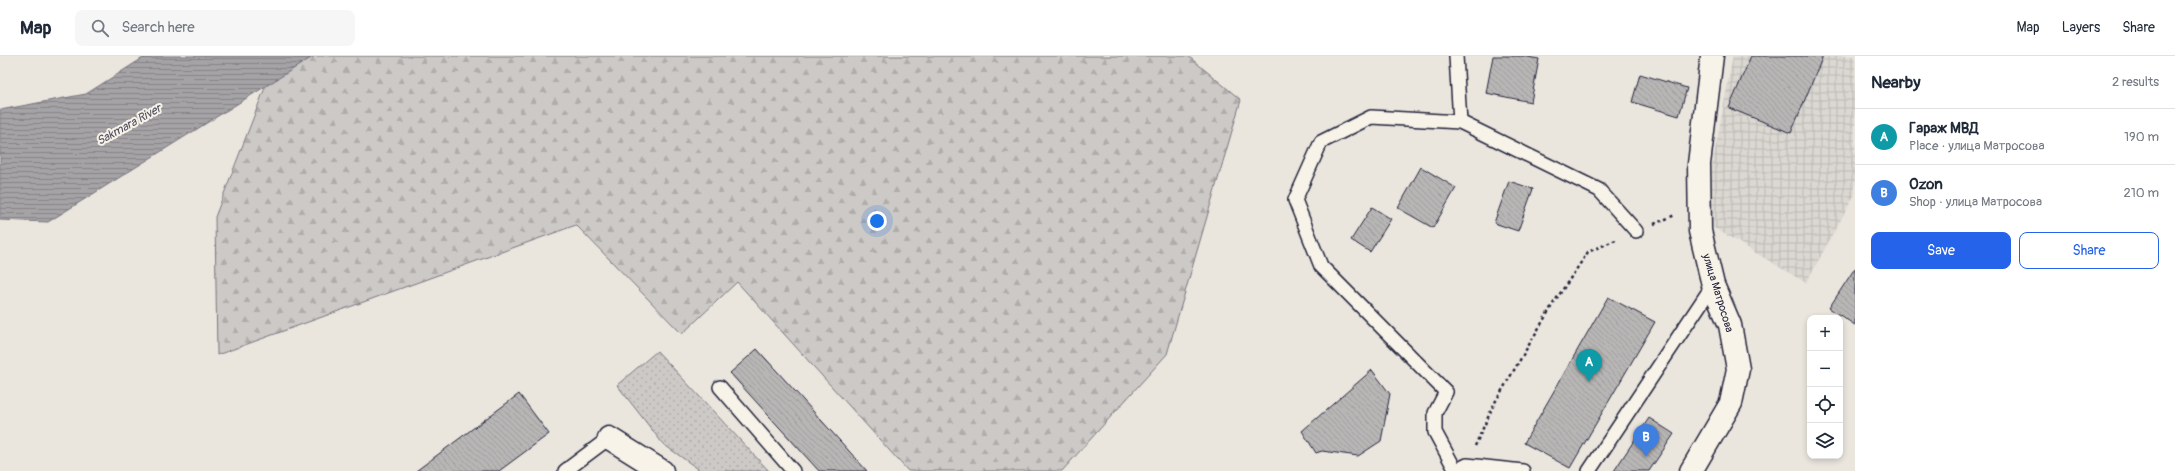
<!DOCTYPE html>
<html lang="en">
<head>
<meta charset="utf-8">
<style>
  :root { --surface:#fff; --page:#f6f6f7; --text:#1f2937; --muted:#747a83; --line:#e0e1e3; --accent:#2563eb }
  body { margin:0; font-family:Pangolin,sans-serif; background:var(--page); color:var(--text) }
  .controls { position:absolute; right:12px; bottom:12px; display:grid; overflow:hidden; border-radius:8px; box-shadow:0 2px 6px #0003 }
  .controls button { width:36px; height:36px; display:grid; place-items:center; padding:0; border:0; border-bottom:1px solid var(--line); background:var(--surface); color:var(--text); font:20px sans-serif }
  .you { position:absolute; left:877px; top:165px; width:14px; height:14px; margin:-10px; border:3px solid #fff; border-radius:50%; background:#1a73e8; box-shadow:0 0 0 6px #1a73e833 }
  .badge { display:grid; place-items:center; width:26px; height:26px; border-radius:50%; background:var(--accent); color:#fff; font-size:13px; font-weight:700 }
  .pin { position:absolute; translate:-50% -33px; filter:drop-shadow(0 1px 2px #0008) }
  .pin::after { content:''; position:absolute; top:21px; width:14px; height:12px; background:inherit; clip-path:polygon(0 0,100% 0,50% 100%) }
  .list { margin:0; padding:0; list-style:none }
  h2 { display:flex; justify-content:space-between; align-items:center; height:52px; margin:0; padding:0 16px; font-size:17px }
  h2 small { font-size:13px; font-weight:400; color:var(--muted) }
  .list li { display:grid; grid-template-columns:26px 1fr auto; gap:12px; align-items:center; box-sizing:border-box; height:56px; padding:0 16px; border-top:1px solid var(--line) }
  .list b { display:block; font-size:15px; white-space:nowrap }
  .list p { margin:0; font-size:13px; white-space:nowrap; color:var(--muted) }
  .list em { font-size:13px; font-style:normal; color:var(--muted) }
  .actions { display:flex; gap:8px; padding:12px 16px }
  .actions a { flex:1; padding:9px 0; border:1px solid var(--accent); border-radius:8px; text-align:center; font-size:14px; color:var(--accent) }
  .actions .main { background:var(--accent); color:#fff }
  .icon { flex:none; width:22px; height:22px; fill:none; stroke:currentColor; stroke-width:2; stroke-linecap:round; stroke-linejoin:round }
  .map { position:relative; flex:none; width:1855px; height:415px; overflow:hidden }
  header { display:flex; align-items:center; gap:24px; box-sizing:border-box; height:56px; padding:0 20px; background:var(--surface); border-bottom:1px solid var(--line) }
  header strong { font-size:19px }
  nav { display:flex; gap:22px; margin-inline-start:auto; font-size:14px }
  .search { width:280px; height:36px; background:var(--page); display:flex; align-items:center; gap:10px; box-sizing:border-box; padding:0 14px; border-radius:8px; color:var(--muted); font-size:15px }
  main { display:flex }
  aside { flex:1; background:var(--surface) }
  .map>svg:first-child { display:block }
</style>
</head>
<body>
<header>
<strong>Map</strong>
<div class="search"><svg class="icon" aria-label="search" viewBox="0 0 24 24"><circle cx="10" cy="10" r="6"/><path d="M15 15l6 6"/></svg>Search here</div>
<nav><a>Map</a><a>Layers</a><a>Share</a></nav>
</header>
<main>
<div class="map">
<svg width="1855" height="415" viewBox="0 0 1855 415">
  <defs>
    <pattern id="industrial-grid" width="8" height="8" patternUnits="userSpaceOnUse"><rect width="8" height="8" fill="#dbd8d2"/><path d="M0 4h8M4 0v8" fill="none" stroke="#bcb9b5"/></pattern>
    <pattern id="grass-dots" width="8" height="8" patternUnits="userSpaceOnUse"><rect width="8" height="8" fill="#cdc9c6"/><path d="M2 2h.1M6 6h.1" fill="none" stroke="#b0acab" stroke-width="1.8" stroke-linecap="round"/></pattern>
    <pattern id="forest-firs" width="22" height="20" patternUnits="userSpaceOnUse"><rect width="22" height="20" fill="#cdc9c6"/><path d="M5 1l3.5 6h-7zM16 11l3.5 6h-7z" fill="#b0acab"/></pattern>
    <pattern id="water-rules" width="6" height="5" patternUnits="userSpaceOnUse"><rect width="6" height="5" fill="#a6a3a6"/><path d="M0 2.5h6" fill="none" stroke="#878488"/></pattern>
    <pattern id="building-back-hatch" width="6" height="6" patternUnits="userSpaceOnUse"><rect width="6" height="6" fill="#b8b6b5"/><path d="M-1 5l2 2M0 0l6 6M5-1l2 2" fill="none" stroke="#9e9c9d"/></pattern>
  </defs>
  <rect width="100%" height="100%" fill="#eae6de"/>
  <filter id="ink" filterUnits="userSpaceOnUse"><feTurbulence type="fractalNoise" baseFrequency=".025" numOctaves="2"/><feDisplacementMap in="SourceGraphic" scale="8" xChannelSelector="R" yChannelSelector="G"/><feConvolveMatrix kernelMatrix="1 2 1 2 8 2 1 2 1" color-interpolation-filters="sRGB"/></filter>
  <g filter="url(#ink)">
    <!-- industrial -->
    <path fill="url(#industrial-grid)" d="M1733,0H1855V138L1806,227L1711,170L1705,147Z"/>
    <!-- grass -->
    <path fill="url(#grass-dots)" stroke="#787680" d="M657,295L769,415H701L663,388L617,329Z"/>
    <!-- forest -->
    <path fill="url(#forest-firs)" stroke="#787680" d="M314,0H1188L1241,44L1167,298L1062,415H908L737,226L682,278L576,169L217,299L215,161L266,29Z"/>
    <!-- water -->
    <path fill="url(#water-rules)" stroke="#716f7b" d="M146,0H314L48,166L0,164V54L86,38Z"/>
    <!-- building -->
    <g fill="url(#building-back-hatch)" stroke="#22223b">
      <path d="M1493,0H1522L1539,3L1531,46L1486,37Z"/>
      <path d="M1751,0H1823L1791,77L1729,52Z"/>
      <path d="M1640,18L1687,32L1679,60L1632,46Z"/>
      <path d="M1421,111L1456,132L1433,172L1398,152Z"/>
      <path d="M1509,125L1533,133L1518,175L1494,167Z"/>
      <path d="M1372,151L1391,163L1370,196L1351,184Z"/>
      <path d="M1855,212V269L1829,252Z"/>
      <path d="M1608,241L1655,266L1570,412L1524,387Z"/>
      <path d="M757,293L867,415H819L730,317Z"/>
      <path d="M1372,314L1390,338L1381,385L1358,400L1322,395L1316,397L1302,375Z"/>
      <path d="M519,338L549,378L499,415H416Z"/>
      <path d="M1649,362L1674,378L1649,415H1614Z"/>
    </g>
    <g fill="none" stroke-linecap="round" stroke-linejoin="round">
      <!-- service casing -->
      <g stroke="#22223b" stroke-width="16">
        <g id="service">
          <path d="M1456,0L1460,66"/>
          <path d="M720,331L793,415"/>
          <path d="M565,415L609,382"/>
          <path d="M1455,415L1467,409L1523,415"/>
          <path d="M1456,415L1435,376V357L1446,336L1321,210L1295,144L1321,86L1371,61L1460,66L1599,134L1636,175"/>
          <path d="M1589,415L1713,229"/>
        </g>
      </g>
      <!-- minor casing -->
      <g stroke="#22223b" stroke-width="25">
        <path id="minor" d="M609,382L662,415"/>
      </g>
      <!-- tertiary casing -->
      <g stroke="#22223b" stroke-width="25">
        <path id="tertiary" d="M1691,415L1731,347L1738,313L1730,269L1713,229L1700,175L1699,108L1712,0"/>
      </g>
      <!-- path -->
      <g stroke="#22223b" stroke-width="2.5" stroke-dasharray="3 3" stroke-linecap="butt">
        <path d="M1654,168L1675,159"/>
        <path d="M1475,390L1494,348L1553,248L1588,196L1618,183"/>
      </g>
      <!-- service -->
      <use href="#service" stroke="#f7f3e8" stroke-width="13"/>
      <!-- minor -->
      <use href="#minor" stroke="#f7f3e8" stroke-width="22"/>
      <!-- tertiary -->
      <use href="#tertiary" stroke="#f7f3e8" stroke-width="22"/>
    </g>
  </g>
  <g text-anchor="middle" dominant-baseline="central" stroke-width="4" stroke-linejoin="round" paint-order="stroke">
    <!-- street labels -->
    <g font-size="11" fill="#22223b" stroke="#f7f3e8">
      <text transform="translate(1718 237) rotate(73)">улица Матросова</text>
    </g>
    <!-- water labels -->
    <g font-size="12" font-style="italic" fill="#504f60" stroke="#f7f3e8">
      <text transform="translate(129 69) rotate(-29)">Sakmara River</text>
    </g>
  </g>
</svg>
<div class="controls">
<button>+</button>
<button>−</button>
<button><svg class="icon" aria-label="locate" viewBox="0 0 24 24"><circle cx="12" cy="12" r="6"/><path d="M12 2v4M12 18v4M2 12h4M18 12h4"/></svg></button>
<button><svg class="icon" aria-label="layers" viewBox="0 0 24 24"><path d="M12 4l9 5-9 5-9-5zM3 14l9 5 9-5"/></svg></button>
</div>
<div class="you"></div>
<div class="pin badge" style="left:1589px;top:326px;background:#0f9aa8">A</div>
<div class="pin badge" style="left:1646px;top:401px;background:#3f7fe0">B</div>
</div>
<aside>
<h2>Nearby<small>2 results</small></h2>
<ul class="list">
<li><span class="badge" style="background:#0f9aa8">A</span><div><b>Гараж МВД</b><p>Place · улица Матросова</p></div><em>190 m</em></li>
<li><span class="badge" style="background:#3f7fe0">B</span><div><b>Ozon</b><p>Shop · улица Матросова</p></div><em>210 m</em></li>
</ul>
<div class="actions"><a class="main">Save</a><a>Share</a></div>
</aside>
</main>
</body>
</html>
